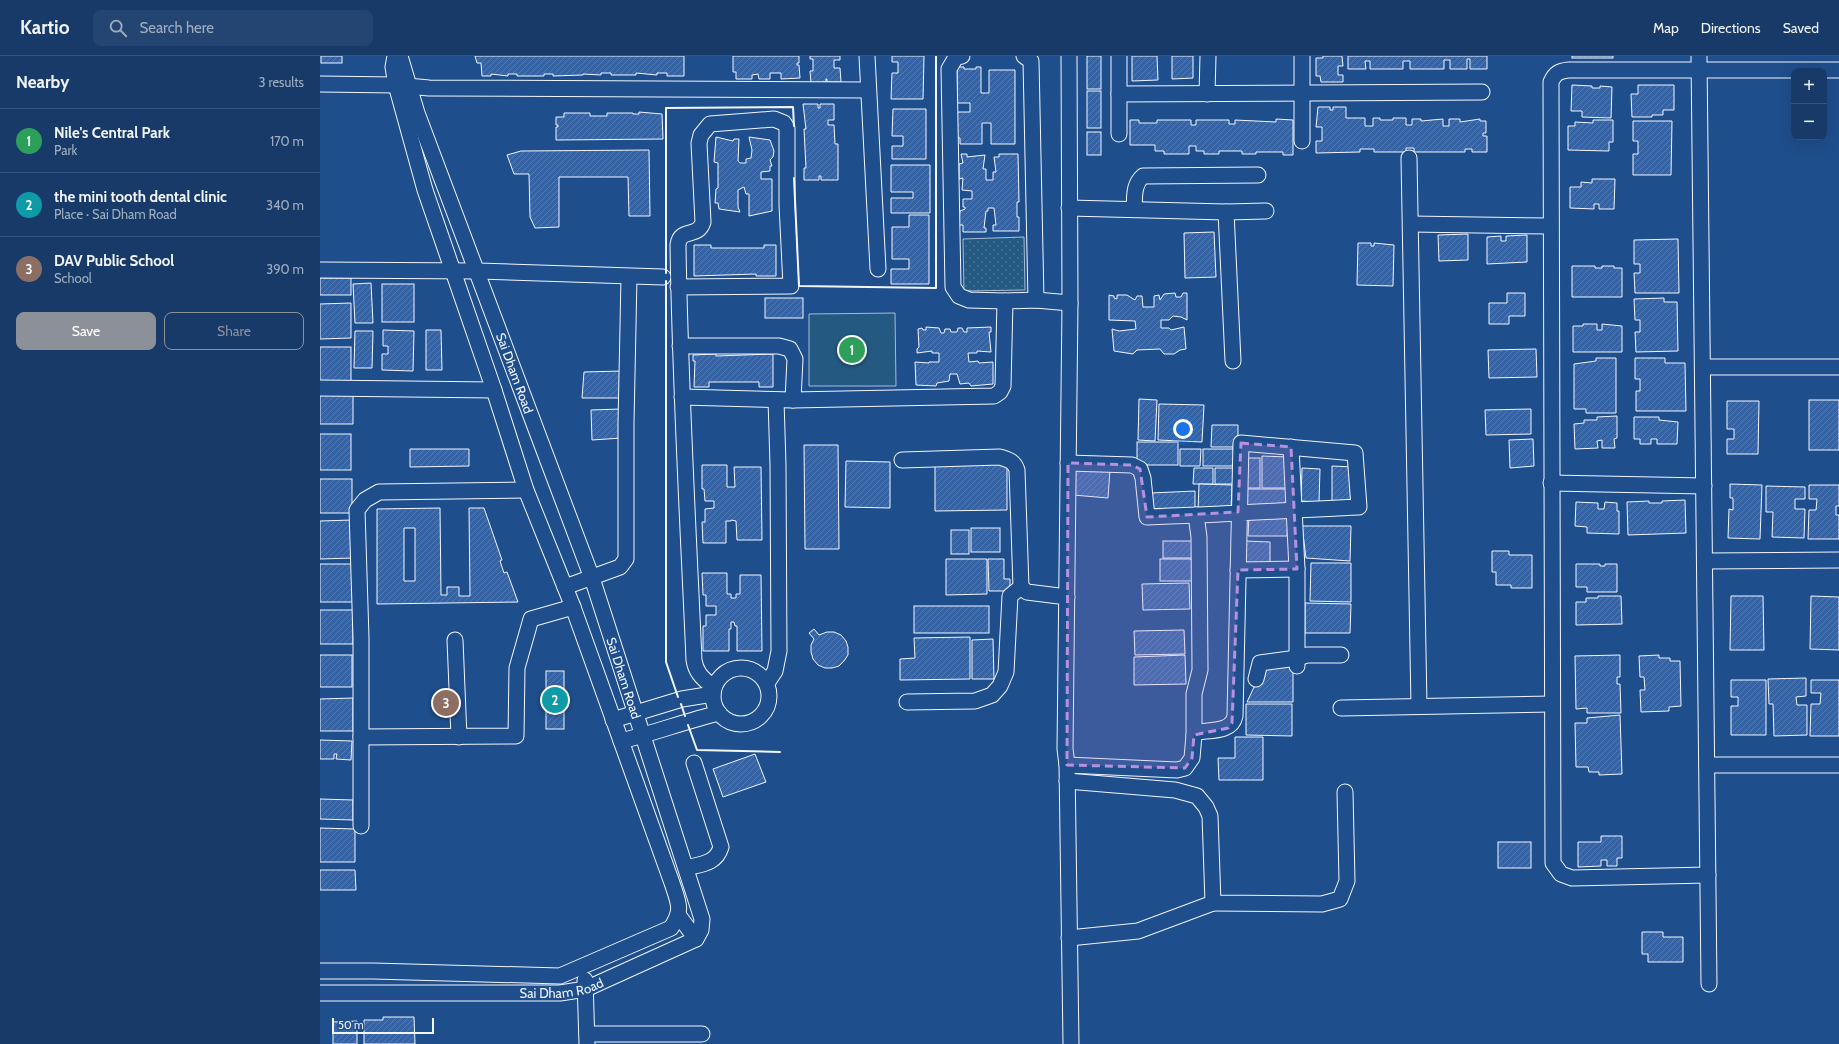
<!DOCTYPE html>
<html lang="en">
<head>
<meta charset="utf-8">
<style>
  :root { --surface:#173a69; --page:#244571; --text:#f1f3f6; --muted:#9eadc0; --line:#36547d; --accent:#8c9099 }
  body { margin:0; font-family:Cabin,sans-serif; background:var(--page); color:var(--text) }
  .controls { position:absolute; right:12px; top:12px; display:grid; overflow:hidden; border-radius:8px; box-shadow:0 4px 16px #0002 }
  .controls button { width:36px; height:36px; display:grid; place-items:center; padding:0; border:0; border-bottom:1px solid var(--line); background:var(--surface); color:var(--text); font:20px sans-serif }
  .scale { position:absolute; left:12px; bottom:10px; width:102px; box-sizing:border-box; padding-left:4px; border:2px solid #f2f6ff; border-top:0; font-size:11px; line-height:14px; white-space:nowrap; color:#f2f6ff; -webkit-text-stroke:3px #1f4e8c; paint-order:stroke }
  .you { position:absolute; left:863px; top:373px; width:14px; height:14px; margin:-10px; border:3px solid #fff; border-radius:50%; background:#1a73e8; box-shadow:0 0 0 6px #1a73e833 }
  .badge { display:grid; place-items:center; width:26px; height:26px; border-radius:50%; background:var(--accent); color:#fff; font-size:13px; font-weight:700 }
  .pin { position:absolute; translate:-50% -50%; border:2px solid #fff; box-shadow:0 1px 4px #0006 }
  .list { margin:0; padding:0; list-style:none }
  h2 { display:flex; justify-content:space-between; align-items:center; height:52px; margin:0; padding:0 16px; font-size:17px }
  h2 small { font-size:13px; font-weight:400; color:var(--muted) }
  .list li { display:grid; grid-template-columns:26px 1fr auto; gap:12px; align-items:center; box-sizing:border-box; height:64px; padding:0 16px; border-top:1px solid var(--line) }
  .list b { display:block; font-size:15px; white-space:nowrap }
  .list p { margin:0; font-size:13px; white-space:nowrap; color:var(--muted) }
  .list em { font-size:13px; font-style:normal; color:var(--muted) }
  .actions { display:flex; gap:8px; padding:12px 16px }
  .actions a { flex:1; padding:9px 0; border:1px solid var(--accent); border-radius:8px; text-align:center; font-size:14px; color:var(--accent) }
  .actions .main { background:var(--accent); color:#fff }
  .icon { flex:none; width:22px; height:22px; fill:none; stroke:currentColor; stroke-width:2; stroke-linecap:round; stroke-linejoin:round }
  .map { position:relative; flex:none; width:1519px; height:988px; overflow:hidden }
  header { display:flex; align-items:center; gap:24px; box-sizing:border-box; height:56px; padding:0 20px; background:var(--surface); border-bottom:1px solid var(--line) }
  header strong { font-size:19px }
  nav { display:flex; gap:22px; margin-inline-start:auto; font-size:14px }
  .search { width:280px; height:36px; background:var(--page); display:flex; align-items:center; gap:10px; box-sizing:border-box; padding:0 14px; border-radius:8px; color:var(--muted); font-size:15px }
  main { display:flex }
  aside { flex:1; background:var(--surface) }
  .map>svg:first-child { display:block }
</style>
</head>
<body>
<header>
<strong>Kartio</strong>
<div class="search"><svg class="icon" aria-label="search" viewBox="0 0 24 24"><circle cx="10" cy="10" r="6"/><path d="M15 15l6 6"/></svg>Search here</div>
<nav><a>Map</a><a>Directions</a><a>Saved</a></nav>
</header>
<main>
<aside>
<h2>Nearby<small>3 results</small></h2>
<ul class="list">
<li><span class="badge" style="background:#2e9e5b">1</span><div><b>Nile's Central Park</b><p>Park</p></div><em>170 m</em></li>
<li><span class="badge" style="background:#0f9aa8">2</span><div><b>the mini tooth dental clinic</b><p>Place · Sai Dham Road</p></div><em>340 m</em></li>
<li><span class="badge" style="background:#8d6e63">3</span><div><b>DAV Public School</b><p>School</p></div><em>390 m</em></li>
</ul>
<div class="actions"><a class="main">Save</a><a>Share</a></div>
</aside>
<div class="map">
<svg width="1519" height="988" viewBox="0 0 1519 988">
  <defs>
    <pattern id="grass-dots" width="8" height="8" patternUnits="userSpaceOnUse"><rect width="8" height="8" fill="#245a82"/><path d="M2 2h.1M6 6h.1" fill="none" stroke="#447295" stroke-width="1.8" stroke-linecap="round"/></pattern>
    <pattern id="building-hatch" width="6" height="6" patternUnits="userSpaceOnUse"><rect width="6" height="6" fill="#3563a3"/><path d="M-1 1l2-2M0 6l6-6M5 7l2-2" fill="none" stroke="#537ab1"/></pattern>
  </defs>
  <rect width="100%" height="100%" fill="#1f4e8c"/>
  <!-- grass -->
  <path fill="url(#grass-dots)" stroke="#a8bbd7" d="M704,181L705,234L644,235L643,183Z"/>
  <!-- park -->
  <path fill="#245a82" stroke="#a8bbd7" d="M575,257L576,330H489V258Z"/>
  <!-- building -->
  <g fill="url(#building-hatch)" stroke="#f2f6ff" fill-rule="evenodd">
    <rect x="1" y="0" width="21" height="7"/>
    <path d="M155,0H364V20H347V17H337V19L316,17V19H291V17H281V19L263,18V19L233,20V18H224V20H197V18H188V20L171,18V20H162L161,7H157Z"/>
    <path d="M413,0H479V7H477V9H479L480,22L461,23V17H450V23H439L438,18L432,19V23H416V16H413Z"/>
    <path d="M490,0H520V4H514V12H520L521,26H507V23H506V26L491,27L490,15H493V3H490Z"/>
    <path d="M572,0H604L603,43H571L572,17H578V6H572Z"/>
    <rect x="767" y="0" width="14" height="33"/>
    <path d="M812,0H837L838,24L812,25Z"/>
    <path d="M852,0H873V22L852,23Z"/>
    <path d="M1003,0H1022L1023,10H1018V19H1023V26H1001L1000,20H996V2H1003Z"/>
    <path d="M1028,0H1167V13H1150V3H1147V13H1130V4H1124V13H1090V5H1083V13H1050V5H1045L1046,13H1028Z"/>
    <rect x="1252" y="0" width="41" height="2"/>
    <path d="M637,11H644V13H656V11H661V37H669V14H695V88H671V67H662V88H640V82H637V56H650V47H637Z"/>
    <path d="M1252,29L1272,30V32H1280V30L1292,31L1291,62L1262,61V55H1251Z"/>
    <path d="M1318,29H1354V54H1343V59H1332V61H1312L1311,38H1318Z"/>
    <rect x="767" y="35" width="14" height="37"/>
    <path d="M483,48H498V52H500V48H514V64H508V69H514L515,88H518V124H501V120H499V124H484V112H486L484,73H486Z"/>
    <path d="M998,51H1010V54H1013V51H1026V62H1045V70H1053V62H1060V64H1073V62H1086V69H1092V63H1101V65L1123,63V70H1129V63H1140V66L1160,63V65H1166V77H1163V80H1167V96H1152V93H1145V96H1094V92H1086V96H1054V93H1040V96L996,97V85H1002V71H996Z"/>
    <path d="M573,53H606V103H572V90H583V80H572Z"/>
    <path d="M319,56L342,58L343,83L236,84V71H238V69H236V61H244V57H270V60H287V57H313V58H319Z"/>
    <path d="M956,63L973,64V99H963V96H936V98H922V95H899V98H884V95H876V90H869V98H844V95H835V89H810V64H819V67H837V64H871V69H876V64H909V68H915V64L956,66Z"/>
    <path d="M1273,64H1293V86H1289V95L1248,94V70H1255V66L1273,67Z"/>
    <path d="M1313,65H1352L1351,119H1313V98H1318V85H1313Z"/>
    <rect x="767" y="76" width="14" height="23"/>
    <path d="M396,81L413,85L414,83H419L418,105L420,107H426V103L431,102L432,94L429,81L450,84L454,95L453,101L450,104L452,110H450V115L441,116V123H452V155L429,160V138H426L424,131L418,134V151L420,156L399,153L398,147H395L396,133L398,132V107L394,106Z"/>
    <path d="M329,94L330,160H309L308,121H239V171L215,172L210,161L209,118H194L187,99L201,95Z"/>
    <path d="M641,98H647V101L665,99L663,113H666V124H673V116H676L674,101H679V98H698L699,146H697V161H699V175H673V169H676L674,152H668V155H666L664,172H666V176H643V169H639L640,155L645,153V151H643V143H652V135L642,134L643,122L639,123V108L643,107Z"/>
    <path d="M571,109H610V157H571V142H593V136H571Z"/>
    <path d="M1272,123H1295L1294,153H1279V148H1274V153L1250,152V131H1261V126L1272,127Z"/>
    <path d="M589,159H609V228H571V213H589V203H572V171H589Z"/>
    <path d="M894,176L896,221L865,222L864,177Z"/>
    <path d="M1148,178V204L1119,205L1118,179Z"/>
    <path d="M1207,179V206L1167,208V181L1181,180V185H1186V180Z"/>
    <path d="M1358,183L1359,237H1315L1314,217H1320V208H1314V184Z"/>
    <path d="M1038,187H1051V190H1054V187L1074,189L1073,230L1037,229Z"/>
    <path d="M374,189H391V192H444V189H456V220H436V218L374,220Z"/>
    <path d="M1252,210H1275V212H1282V210H1294V212H1302V241H1252Z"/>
    <rect x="0" y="222" width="31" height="17"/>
    <path d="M51,227L53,267H35L33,228Z"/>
    <rect x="62" y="228" width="32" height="38"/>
    <path d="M855,237L856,241H861L863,237H867V264L861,261L853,260L849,264H841V272H849L851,274L864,271L866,293L860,294L854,298H844L840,293L817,294L813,298L794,295L792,273L799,275L816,273L815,265L789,264V239L794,240V242L797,243V239H807L815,244L817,240H822L823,251H834V240L839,239L840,244L844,238Z"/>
    <path d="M1187,237H1205V260H1189V268H1169V247H1187Z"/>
    <rect x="445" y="242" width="38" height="20"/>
    <path d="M1344,242V246H1357L1358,295L1316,296L1315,276H1320V264H1315L1314,243Z"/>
    <path d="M31,247V282L0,283V248Z"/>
    <path d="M1263,268H1277V274H1282V268L1302,270V296H1253V270H1263Z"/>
    <path d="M606,271L619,272L621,277H624L625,273H630L631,276H637L638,272H642L644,276H647V272L671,271V276H669L671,296L657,295V297H648L649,306L658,305L659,307L673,306V328L651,330L649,327L640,328L637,318H630L629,325L617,327L616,330L596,329L595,306L609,307V306H619V297H612V295L597,297V293L599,291L598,273L602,272L603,274H606Z"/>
    <path d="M63,274L94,275L93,315L62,314V298H68V290H63Z"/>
    <path d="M106,274H121L122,314H106Z"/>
    <path d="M35,275H53L52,312H34Z"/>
    <rect x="0" y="291" width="31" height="35"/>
    <path d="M1216,293L1217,321L1169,322L1168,294Z"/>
    <path d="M396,298V300L453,298V331H439V326H389V331H374L375,305H373V299Z"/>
    <path d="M1276,302H1296V357H1266V353H1254V308L1276,305Z"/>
    <path d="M1315,302H1345V307H1365L1366,355H1316V335H1320V323H1315Z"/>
    <path d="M301,315L302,342H262L264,316Z"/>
    <path d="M0,335L33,336V368H0Z"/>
    <path d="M819,343L837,344L835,385L818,384Z"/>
    <rect x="1489" y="344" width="30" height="50"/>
    <path d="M1407,345H1439L1438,398H1407V383H1414V373H1407Z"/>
    <path d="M839,348L884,349L882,386L838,384Z"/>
    <path d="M301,353L302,382L272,384L271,354Z"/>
    <path d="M1211,353V378L1166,379L1165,354Z"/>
    <path d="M1297,360V382L1294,383L1295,392H1282V384L1277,385L1278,392L1255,393L1254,368L1264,367V364H1277V361Z"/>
    <path d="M1314,361H1339V364L1358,366L1357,388H1337V383H1331V388H1320V383H1314Z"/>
    <path d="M892,369H918V391H891Z"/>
    <rect x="0" y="378" width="31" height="36"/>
    <path d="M1213,383L1214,410L1190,412L1189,384Z"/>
    <rect x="817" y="386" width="41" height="23"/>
    <path d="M484,389H518L519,493H485Z"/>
    <path d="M90,393H149V410L90,411Z"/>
    <path d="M860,393H881L880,410H860Z"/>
    <rect x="883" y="393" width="36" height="17"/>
    <path d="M942,400L968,401L967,432H942Z"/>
    <rect x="926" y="402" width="14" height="30"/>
    <path d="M526,405L570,406V452L525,451Z"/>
    <path d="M687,406V454L615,455V407Z"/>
    <path d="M382,409H407V431H415L414,411H441L442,484H417L416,465L411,464V465H406V487H383L382,466H385V453L394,452V445H385L384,433H382Z"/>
    <path d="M1012,410L1034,411L1033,445H1012Z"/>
    <path d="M755,412L790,414L788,442L753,439Z"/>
    <path d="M874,412H893V428H873Z"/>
    <path d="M895,412H916L915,428H895Z"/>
    <path d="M982,412L1000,413L999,446L981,445Z"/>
    <rect x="0" y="423" width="32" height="34"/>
    <path d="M879,428L912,429L911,456L878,455Z"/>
    <path d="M1410,428L1442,429L1440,483L1408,482L1409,453L1413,454V442H1410Z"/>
    <path d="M1489,429H1519V450H1516V459H1519V483H1488L1489,454H1496L1497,443H1489Z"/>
    <path d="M1446,430L1485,431V443H1475V453H1485L1484,482L1452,481L1453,456H1446Z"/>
    <rect x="925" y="433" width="44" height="19"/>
    <path d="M875,435V457L832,458L831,437Z"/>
    <path d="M1365,444L1366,477L1308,479L1307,446L1329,445V447H1342V445Z"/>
    <path d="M1256,446L1278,447V453H1284L1285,446L1297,447V455H1299V478L1267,477V471L1255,470Z"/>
    <path d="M120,452L121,539H127V531H139V540H150L149,452H164L182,504L180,505L184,517L187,516L198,546L57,548V453ZM84,472H95V525H84Z"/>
    <path d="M929,459L968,460L967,480H928Z"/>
    <path d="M32,464L33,502L0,503V465Z"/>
    <path d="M982,470H1031L1030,505L986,502Z"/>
    <rect x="651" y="472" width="29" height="24"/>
    <rect x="631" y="474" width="18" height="24"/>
    <rect x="843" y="485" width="29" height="17"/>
    <path d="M925,485L950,486V508H924Z"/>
    <path d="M1172,495H1189V499H1212V532H1191V529H1176V516H1172Z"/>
    <path d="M626,503H667V538L626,539Z"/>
    <path d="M668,503H684V523H690V535H669Z"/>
    <rect x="840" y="503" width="36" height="22"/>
    <path d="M991,507H1031V546L990,545Z"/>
    <path d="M0,508H32L33,546H0Z"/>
    <path d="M1256,508H1280V510H1285V508H1297V536H1267V531H1256Z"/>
    <path d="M382,517H407V538H411V542H416V538H420V519H441L442,595H417V570H415L414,566H411V573H409V595H383V570H386V559H396V550H386V539H383Z"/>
    <path d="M869,527L870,553L823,554L822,528Z"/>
    <path d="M1278,540H1301L1302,568L1256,569V546H1266V542H1278Z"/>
    <path d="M1411,540H1443L1444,594H1410Z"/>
    <path d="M1491,540L1519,541V594L1490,593Z"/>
    <path d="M985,547L1031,548L1030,577H985Z"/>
    <rect x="594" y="550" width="75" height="27"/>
    <rect x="0" y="554" width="33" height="34"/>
    <path d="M494,573L499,579L507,576H514L521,579L526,585L528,591V599L524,605L519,610L512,612H505L498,609L493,603L491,596V589L494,583L489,577Z"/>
    <path d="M864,574L865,598L815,599L814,575Z"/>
    <path d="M650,581V623L580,624V603L595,602L594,582Z"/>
    <path d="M673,583L674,623H652V584Z"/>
    <rect x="0" y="599" width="32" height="32"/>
    <path d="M865,599L866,628L814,629V601Z"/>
    <path d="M1300,599V621H1297V628H1300L1301,657H1267V652L1256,653L1255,600Z"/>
    <path d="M1339,599V602H1350V605H1360L1361,650L1349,651V655L1321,656L1320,634H1325L1324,621H1320L1319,600Z"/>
    <path d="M973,607V646H927L943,612Z"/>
    <rect x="226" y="615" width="18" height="58"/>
    <path d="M1486,622V640L1476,641L1477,649H1487V679L1454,680L1453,648H1449L1448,623Z"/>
    <path d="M1411,624H1446V679H1411V650H1418V641H1411Z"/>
    <path d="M1491,624H1519V680H1490L1491,648H1500L1501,637H1491Z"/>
    <path d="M33,642V675H0V643Z"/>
    <path d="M926,648H972V680L926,679Z"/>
    <path d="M1300,659L1302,718L1279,719V716H1269L1268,711H1256L1255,667H1267V662Z"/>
    <path d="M915,681H943V724H899L898,702H915Z"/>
    <path d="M0,684L32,685L31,704L16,703L17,698H14V703H0Z"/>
    <path d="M435,698L446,726L403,741L393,713Z"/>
    <path d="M0,743L33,744V764L0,763Z"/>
    <path d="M0,772L35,773V806H0Z"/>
    <path d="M1281,780H1302V802H1297V810H1287V804H1281V810L1258,811V786H1281Z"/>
    <rect x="1178" y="786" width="33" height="26"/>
    <path d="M0,814H35L36,834H0Z"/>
    <path d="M1322,876H1343V881H1363V906H1328V898H1322Z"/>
    <path d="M63,961H94L95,988H44V964H63Z"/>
    <path d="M37,965V988H13V966Z"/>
  </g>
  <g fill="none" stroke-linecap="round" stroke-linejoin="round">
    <!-- minor casing -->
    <g stroke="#f2f6ff" stroke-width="17">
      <g id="minor">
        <path d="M547,0L558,213"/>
        <path d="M642,0L636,1L629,13L633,231L639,240L649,244L685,245L716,244L750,247"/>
        <path d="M704,0L711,5L716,244"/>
        <path d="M749,0L750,247L745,693L747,709L751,988"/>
        <path d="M1379,0L1389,928"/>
        <path d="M0,28L76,29L109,32L548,34"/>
        <path d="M799,38L1162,36"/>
        <path d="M887,38L888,0"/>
        <path d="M799,78V0"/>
        <path d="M982,85V0"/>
        <path d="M1089,102L1099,650"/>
        <path d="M749,152L906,156L946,155"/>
        <path d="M814,153C815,140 813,129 823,120L938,119"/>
        <path d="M906,156L913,305"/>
        <path d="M1091,168L1230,170"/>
        <path d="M0,214L158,215L343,221"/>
        <path d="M358,231L471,230L467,149V72L464,67L454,63L390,68L381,79L379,87L383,166C378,183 360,171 358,189C360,328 368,466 374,604C376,618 384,623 394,632"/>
        <path d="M360,290H459L470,293L475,303L473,344"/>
        <path d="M1383,311H1519"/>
        <path d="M0,332L174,334"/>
        <path d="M362,341L473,344L674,340L680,336L683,330L685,245"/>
        <path d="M971,391L977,513V610"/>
        <path d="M582,404L680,401C689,404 694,405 697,414L701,531L707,536L747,541"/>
        <path d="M1231,427L1384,430"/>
        <path d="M1385,505L1519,504"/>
        <path d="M918,514L977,513"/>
        <path d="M245,531L300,511L306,503V367L309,221"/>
        <path d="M135,584L139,681"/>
        <circle cx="421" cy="640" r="28"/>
        <path d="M936,623L940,607L977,602L987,599H1021"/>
        <path d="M447,627L455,615L459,595L458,409L456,344"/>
        <path d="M587,646L655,645L672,639L680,630L686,616L690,540L701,531"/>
        <path d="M1021,652L1232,648"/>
        <path d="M293,664L362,643L393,638"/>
        <path d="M874,679V638L880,614L879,481L876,459"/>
        <path d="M41,681L196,680L197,612L211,563L253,551"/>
        <path d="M301,685C334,677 366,665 399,657"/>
        <path d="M747,709L857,714L865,712L872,702L874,679L878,676C891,674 912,676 915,660L921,387L1035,397L1039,451C968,454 898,459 827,461L823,422L820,413L812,409L748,407"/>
        <path d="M1387,709H1519"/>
        <path d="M747,725L855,734L877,740L886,751L890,760L893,847L1002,848L1020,843L1027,825L1025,736"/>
        <path d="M41,770V582L37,454L45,444L59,436L206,434"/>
        <path d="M366,812C381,808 396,808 401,791L374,707"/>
        <path d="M1388,819L1252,822L1241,818L1233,807L1231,26C1235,17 1239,15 1249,14H1519"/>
        <path d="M359,860L376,883"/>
        <path d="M749,882L818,875L893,847"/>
        <path d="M0,915H53L240,920L351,872C363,854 359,848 352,827L253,551L206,434L174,334L105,134L76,29L73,11L75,0"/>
        <path d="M265,924L267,988"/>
        <path id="s1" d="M0,937H240L266,933L281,926L376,883L381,874L382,863L272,522L97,57L80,0"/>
        <path d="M267,978H382"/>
      </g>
    </g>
    <!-- minor -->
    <use href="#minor" stroke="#1f4e8c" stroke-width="15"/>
    <!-- wall -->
    <g stroke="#f2f6ff" stroke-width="2">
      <path d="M474,122L479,230L616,232V0"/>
      <path d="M346,217V52L473,51L474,70"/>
      <path d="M346,225V606L358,641"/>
      <path d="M361,648L365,660"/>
      <path d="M368,669L377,694L460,696"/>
    </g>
  </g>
  <!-- marked area -->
  <path fill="#b691df" fill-opacity="0.2" stroke="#b691df" stroke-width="3" stroke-dasharray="8 5" stroke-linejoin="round" d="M921,387L971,391L977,513L918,514L912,667L908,672L874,679L872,702L865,712L747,709L748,407L812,409L820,413L827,461L918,456Z"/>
  <g text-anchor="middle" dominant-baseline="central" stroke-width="3" stroke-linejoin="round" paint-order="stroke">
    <!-- street labels -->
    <g font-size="13" fill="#f2f6ff" stroke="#1f4e8c">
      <text transform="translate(195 317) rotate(70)">Sai Dham Road</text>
      <text transform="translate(304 622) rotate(72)">Sai Dham Road</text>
      <text stroke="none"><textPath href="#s1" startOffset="242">Sai Dham Road</textPath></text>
    </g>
  </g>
</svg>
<div class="controls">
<button>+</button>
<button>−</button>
</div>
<div class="scale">50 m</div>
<div class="you"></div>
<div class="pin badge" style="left:532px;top:294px;background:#2e9e5b">1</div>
<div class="pin badge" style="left:235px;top:644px;background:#0f9aa8">2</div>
<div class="pin badge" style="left:126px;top:647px;background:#8d6e63">3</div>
</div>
</main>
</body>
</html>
